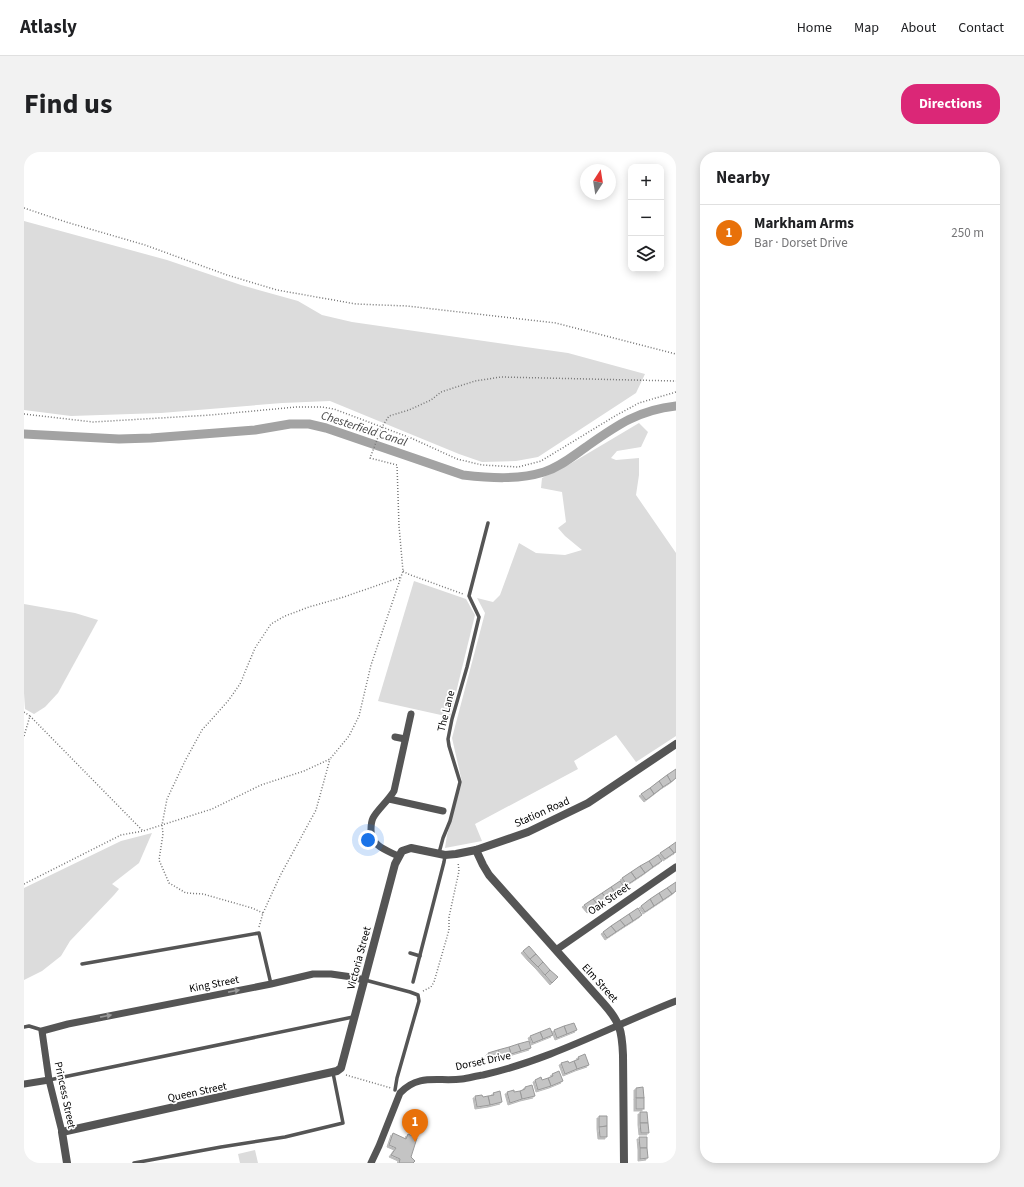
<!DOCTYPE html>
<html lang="en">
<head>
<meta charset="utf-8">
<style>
  :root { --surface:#fff; --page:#f2f2f2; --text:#202124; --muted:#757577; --line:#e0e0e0; --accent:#db2777 }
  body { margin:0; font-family:"Source Sans 3",sans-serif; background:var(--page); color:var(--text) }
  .controls { position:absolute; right:12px; top:12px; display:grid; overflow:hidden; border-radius:8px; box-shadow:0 2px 10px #0003 }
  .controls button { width:36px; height:36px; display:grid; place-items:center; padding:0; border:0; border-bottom:1px solid var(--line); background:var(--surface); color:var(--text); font:20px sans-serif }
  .compass { position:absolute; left:556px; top:12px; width:36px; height:36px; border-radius:50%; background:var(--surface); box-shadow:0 2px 10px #0003; rotate:12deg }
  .you { position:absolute; left:344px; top:688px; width:14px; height:14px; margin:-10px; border:3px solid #fff; border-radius:50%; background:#1a73e8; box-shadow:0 0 0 6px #1a73e833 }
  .badge { display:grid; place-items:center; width:26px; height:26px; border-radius:50%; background:var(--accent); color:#fff; font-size:13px; font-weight:700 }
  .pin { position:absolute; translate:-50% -33px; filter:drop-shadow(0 1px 2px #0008) }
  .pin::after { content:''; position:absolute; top:21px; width:14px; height:12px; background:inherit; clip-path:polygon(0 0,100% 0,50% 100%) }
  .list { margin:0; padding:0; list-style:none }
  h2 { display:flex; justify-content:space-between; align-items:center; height:52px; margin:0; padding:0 16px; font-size:17px }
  h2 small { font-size:13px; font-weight:400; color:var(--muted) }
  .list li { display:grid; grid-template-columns:26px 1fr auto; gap:12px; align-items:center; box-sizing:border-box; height:56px; padding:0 16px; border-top:1px solid var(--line) }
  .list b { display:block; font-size:15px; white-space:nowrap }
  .list p { margin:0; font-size:13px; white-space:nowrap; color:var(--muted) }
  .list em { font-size:13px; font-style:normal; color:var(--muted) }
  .icon { flex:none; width:22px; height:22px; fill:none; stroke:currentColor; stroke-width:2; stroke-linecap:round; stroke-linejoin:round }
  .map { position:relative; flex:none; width:652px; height:1011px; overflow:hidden; border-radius:16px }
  header { display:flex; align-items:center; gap:24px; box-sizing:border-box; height:56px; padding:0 20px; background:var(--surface); border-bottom:1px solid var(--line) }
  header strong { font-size:19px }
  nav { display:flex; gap:22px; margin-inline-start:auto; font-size:14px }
  .intro { display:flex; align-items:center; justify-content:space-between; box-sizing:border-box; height:96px; padding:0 24px }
  h1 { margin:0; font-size:28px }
  .button { padding:10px 18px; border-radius:16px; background:var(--accent); color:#fff; font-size:14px; font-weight:700 }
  main { display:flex; gap:24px; padding:0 24px }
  aside { flex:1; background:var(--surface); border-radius:16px; box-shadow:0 2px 10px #0003 }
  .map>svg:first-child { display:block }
</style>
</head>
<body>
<header>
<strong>Atlasly</strong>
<nav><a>Home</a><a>Map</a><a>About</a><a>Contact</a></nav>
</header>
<div class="intro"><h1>Find us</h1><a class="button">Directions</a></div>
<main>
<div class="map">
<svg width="652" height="1011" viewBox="0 0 652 1011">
  <defs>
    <filter id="shadow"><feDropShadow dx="-2" dy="2" stdDeviation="0" flood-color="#0004"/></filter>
  </defs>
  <rect width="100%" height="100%" fill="#fff"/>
  <!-- green -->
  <g fill="#dcdcdc">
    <path d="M0,69L143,108L217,133L274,149L298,163L328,170L544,201L621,222L612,241L514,305L492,309L458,310L435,302L306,249L258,251L137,261L47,264L0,258Z"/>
    <path d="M615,271L624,280L617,295L593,299L587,306L592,308L615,306V323L612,343L652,401V584L612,610L592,583L550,609L554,617L451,672L458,689L421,696L423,683L438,630L428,586L461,461L453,446L469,450L476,443L495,391L512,401L541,403L558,398L541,384L534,376L542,370L538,340L517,336L518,326L546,312Z"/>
    <path d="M390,429L442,447L451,463L426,565L354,549Z"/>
    <path d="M0,452L51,461L74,468L34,541L21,555L10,562L1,557L0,541Z"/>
    <path d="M128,681L115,711L88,732L95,737L90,743L46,789L37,804L18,819L0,828V736L97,689Z"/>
    <path d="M231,998L234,1011H216L214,1002Z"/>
  </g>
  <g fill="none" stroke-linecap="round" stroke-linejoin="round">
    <!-- canal -->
    <path stroke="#a3a3a3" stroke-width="9" d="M0,282L95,287L127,286L231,278L266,272H285L302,276L439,323C466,326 494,328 520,320C536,315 549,304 562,295C592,274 614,258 652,254"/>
  </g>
  <!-- building -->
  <g fill="#c4c4c4" stroke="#999" filter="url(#shadow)">
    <path d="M652,617V626L647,630L643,623Z"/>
    <path d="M643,623L647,630L639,635L635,629Z"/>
    <path d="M635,629L639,635L630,642L626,636Z"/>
    <path d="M626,636L630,642L622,648L617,642Z"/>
    <path d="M652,690V700L650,701L645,695Z"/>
    <path d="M645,695L650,701L641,707L636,701Z"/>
    <path d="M634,703L638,709L629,715L625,709Z"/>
    <path d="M625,709L629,715L621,721L616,714Z"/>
    <path d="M616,714L621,721L612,727L607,720Z"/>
    <path d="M607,720L612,727L603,733L598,726Z"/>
    <path d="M596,729L600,735L591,741L587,735Z"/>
    <path d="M652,730V739L648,742L643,736Z"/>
    <path d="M587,735L591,741L583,747L578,741Z"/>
    <path d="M643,736L648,742L639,748L635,741Z"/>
    <path d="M578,741L583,747L574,753L569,747Z"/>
    <path d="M635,741L639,748L630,754L626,747Z"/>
    <path d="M569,747L574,753L565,759L560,753Z"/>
    <path d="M626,747L630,754L621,760L617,754Z"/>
    <path d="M614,756L618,763L609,769L605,762Z"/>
    <path d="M605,762L609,769L601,774L596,768Z"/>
    <path d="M596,768L601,774L592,780L587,774Z"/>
    <path d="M587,774L592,780L583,786L579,780Z"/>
    <path d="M505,794L512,802L506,807L499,799Z"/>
    <path d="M512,802L519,810L514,815L506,807Z"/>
    <path d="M519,810L526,818L521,823L514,815Z"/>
    <path d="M526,818L534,825L528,831L521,823Z"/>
    <path d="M550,871L553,878L543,882L540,874Z"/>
    <path d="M540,874L543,882L533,886L530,878Z"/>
    <path d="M526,876L529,883L519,887L516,880Z"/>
    <path d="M516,880L519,887L509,891L506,884Z"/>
    <path d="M505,889L507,896L497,899L494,892Z"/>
    <path d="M494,892L497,899L487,902L485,895Z"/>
    <path d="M485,895L487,902L476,905L474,898Z"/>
    <path d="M474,898L476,905L466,908L464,901Z"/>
    <path d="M561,902L565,913L553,917L550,909L555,907L554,905Z"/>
    <path d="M544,909L545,911L550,909L553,917L541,922L537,911Z"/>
    <path d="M535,919L539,929L527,934L524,926L529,924L528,922Z"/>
    <path d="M517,925L518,928L524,926L527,934L514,938L511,928Z"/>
    <path d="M508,933L511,944L498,947L496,939L501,937V935Z"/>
    <path d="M619,935L620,946H612V936Z"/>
    <path d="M490,938V940L496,939L498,947L486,951L483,940Z"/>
    <path d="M476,939L478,950L466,953L464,944L470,943L469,941Z"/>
    <path d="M458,943L459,945L464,944L466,953L453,955L451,944Z"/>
    <rect x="612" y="946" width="8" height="11"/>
    <path d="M616,960H623L624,971H616Z"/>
    <path d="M575,964H583V974L575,975Z"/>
    <path d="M616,971H624L625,981H617Z"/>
    <path d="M583,974V985H576L575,975Z"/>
    <path d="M369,981L382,987L384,982L393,986L387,1005L391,1009L389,1011H375L376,1007L367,1003L372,996L365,993Z"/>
    <path d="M615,985H623V996H616Z"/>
    <path d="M616,996H623L624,1006L616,1007Z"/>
  </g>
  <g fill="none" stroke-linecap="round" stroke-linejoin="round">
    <!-- path -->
    <g stroke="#777" stroke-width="1.5" stroke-dasharray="1 2" stroke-linecap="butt">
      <path d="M0,56L42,70L121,93L203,123L253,138L332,152L383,154L532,171L652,202"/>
      <path d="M0,262L69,270L187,263L272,255H298L310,257L387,286L433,307L458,313L494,315L517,309L591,264L615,251L652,240"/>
      <path d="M379,419L384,422L439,442"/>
      <path d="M0,560L6,564L0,584"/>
      <path d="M6,564L119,679"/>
      <path d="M0,732L97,683L119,679L188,657L237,633L280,619L306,607L325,584L335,564L347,513L379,419L375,374L373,313L346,306L358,275L365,264L385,258L407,248L417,240L451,229L477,225L652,229"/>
      <path d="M239,761L228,756L179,742L162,741L145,731L135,708L139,682L138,673L143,647L161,609L178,578L204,549L216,532L231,496L247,472L261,464L285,455L320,445L377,425"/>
      <path d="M235,775L239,761L256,724L292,658L306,607"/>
      <path d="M399,839L407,835L410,830L425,778V765L435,719L434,710"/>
      <path d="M322,923L367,936"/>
    </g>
    <!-- service -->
    <g stroke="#555" stroke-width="3.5">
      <path d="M415,701L419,686L426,669L435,634L436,630L425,594L424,587L428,567L443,515L455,465L445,444L464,371"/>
      <path d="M386,801L396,804"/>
      <path d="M58,812L235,781L247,832"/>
      <path d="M341,828L386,840L394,843L395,849L373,926L371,938"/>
      <path d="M389,830L420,710L421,704"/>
      <path d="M0,875L5,874L18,878"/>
      <path d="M25,928L329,865"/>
      <path d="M110,1011L197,995L261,985L319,971L309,921"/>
    </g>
    <!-- minor -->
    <g stroke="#555" stroke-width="7">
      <path d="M371,585L381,587"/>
      <path d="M365,647L419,659"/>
      <path d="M374,704C362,698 347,694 347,678C347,675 347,670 349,666C353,658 364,649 370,639L387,562"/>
      <path d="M532,798L652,715"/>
      <path d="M0,932L25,928"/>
      <path d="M38,980L25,928L18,879L44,872L247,832L289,822H307L328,825L340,828"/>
      <path d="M347,1011L355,994L376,941C395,921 414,930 438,927C445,926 452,924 459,923C526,908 588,874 652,849"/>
    </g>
    <!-- tertiary -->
    <g stroke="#555" stroke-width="8">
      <path d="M452,698L459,713L465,723L579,851C596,870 598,878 599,903L600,1011"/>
      <path d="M43,1011L38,980L313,919L317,916L371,712L378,699L387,696L421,703L432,702L452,698L504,680L564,651L652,592"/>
    </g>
  </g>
  <!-- one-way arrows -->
  <defs><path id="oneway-solid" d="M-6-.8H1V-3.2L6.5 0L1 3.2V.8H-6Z"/></defs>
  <g fill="#999">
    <use href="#oneway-solid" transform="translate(210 839) rotate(-11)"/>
    <use href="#oneway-solid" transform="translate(82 864) rotate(-11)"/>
  </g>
  <g text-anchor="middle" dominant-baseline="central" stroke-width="3.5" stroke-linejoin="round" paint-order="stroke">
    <!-- street labels -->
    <g font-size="11" fill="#000" stroke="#fff">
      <text transform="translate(422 559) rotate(-76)">The Lane</text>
      <text transform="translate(518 660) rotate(-24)">Station Road</text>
      <text transform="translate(585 747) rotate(-34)">Oak Street</text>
      <text transform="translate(335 806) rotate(-75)">Victoria Street</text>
      <text transform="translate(576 831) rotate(48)">Elm Street</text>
      <text transform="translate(190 832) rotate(-11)">King Street</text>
      <text transform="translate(459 909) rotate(-12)">Dorset Drive</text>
      <text transform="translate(173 940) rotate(-12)">Queen Street</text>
      <text transform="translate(41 943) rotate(78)">Princess Street</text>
    </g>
    <!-- water labels -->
    <g font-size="12" font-style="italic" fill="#444" stroke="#fff">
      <text transform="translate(340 277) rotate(18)">Chesterfield Canal</text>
    </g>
  </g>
</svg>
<div class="controls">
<button>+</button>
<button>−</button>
<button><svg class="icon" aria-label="layers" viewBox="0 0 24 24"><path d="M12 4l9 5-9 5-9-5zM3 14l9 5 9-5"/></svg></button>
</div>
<svg class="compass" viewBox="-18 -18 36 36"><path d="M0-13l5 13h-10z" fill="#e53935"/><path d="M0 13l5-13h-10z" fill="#757577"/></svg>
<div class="you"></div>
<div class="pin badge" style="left:391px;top:990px;background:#e8710a">1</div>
</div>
<aside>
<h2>Nearby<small></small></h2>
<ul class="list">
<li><span class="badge" style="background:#e8710a">1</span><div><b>Markham Arms</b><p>Bar · Dorset Drive</p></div><em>250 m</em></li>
</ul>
</aside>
</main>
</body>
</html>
